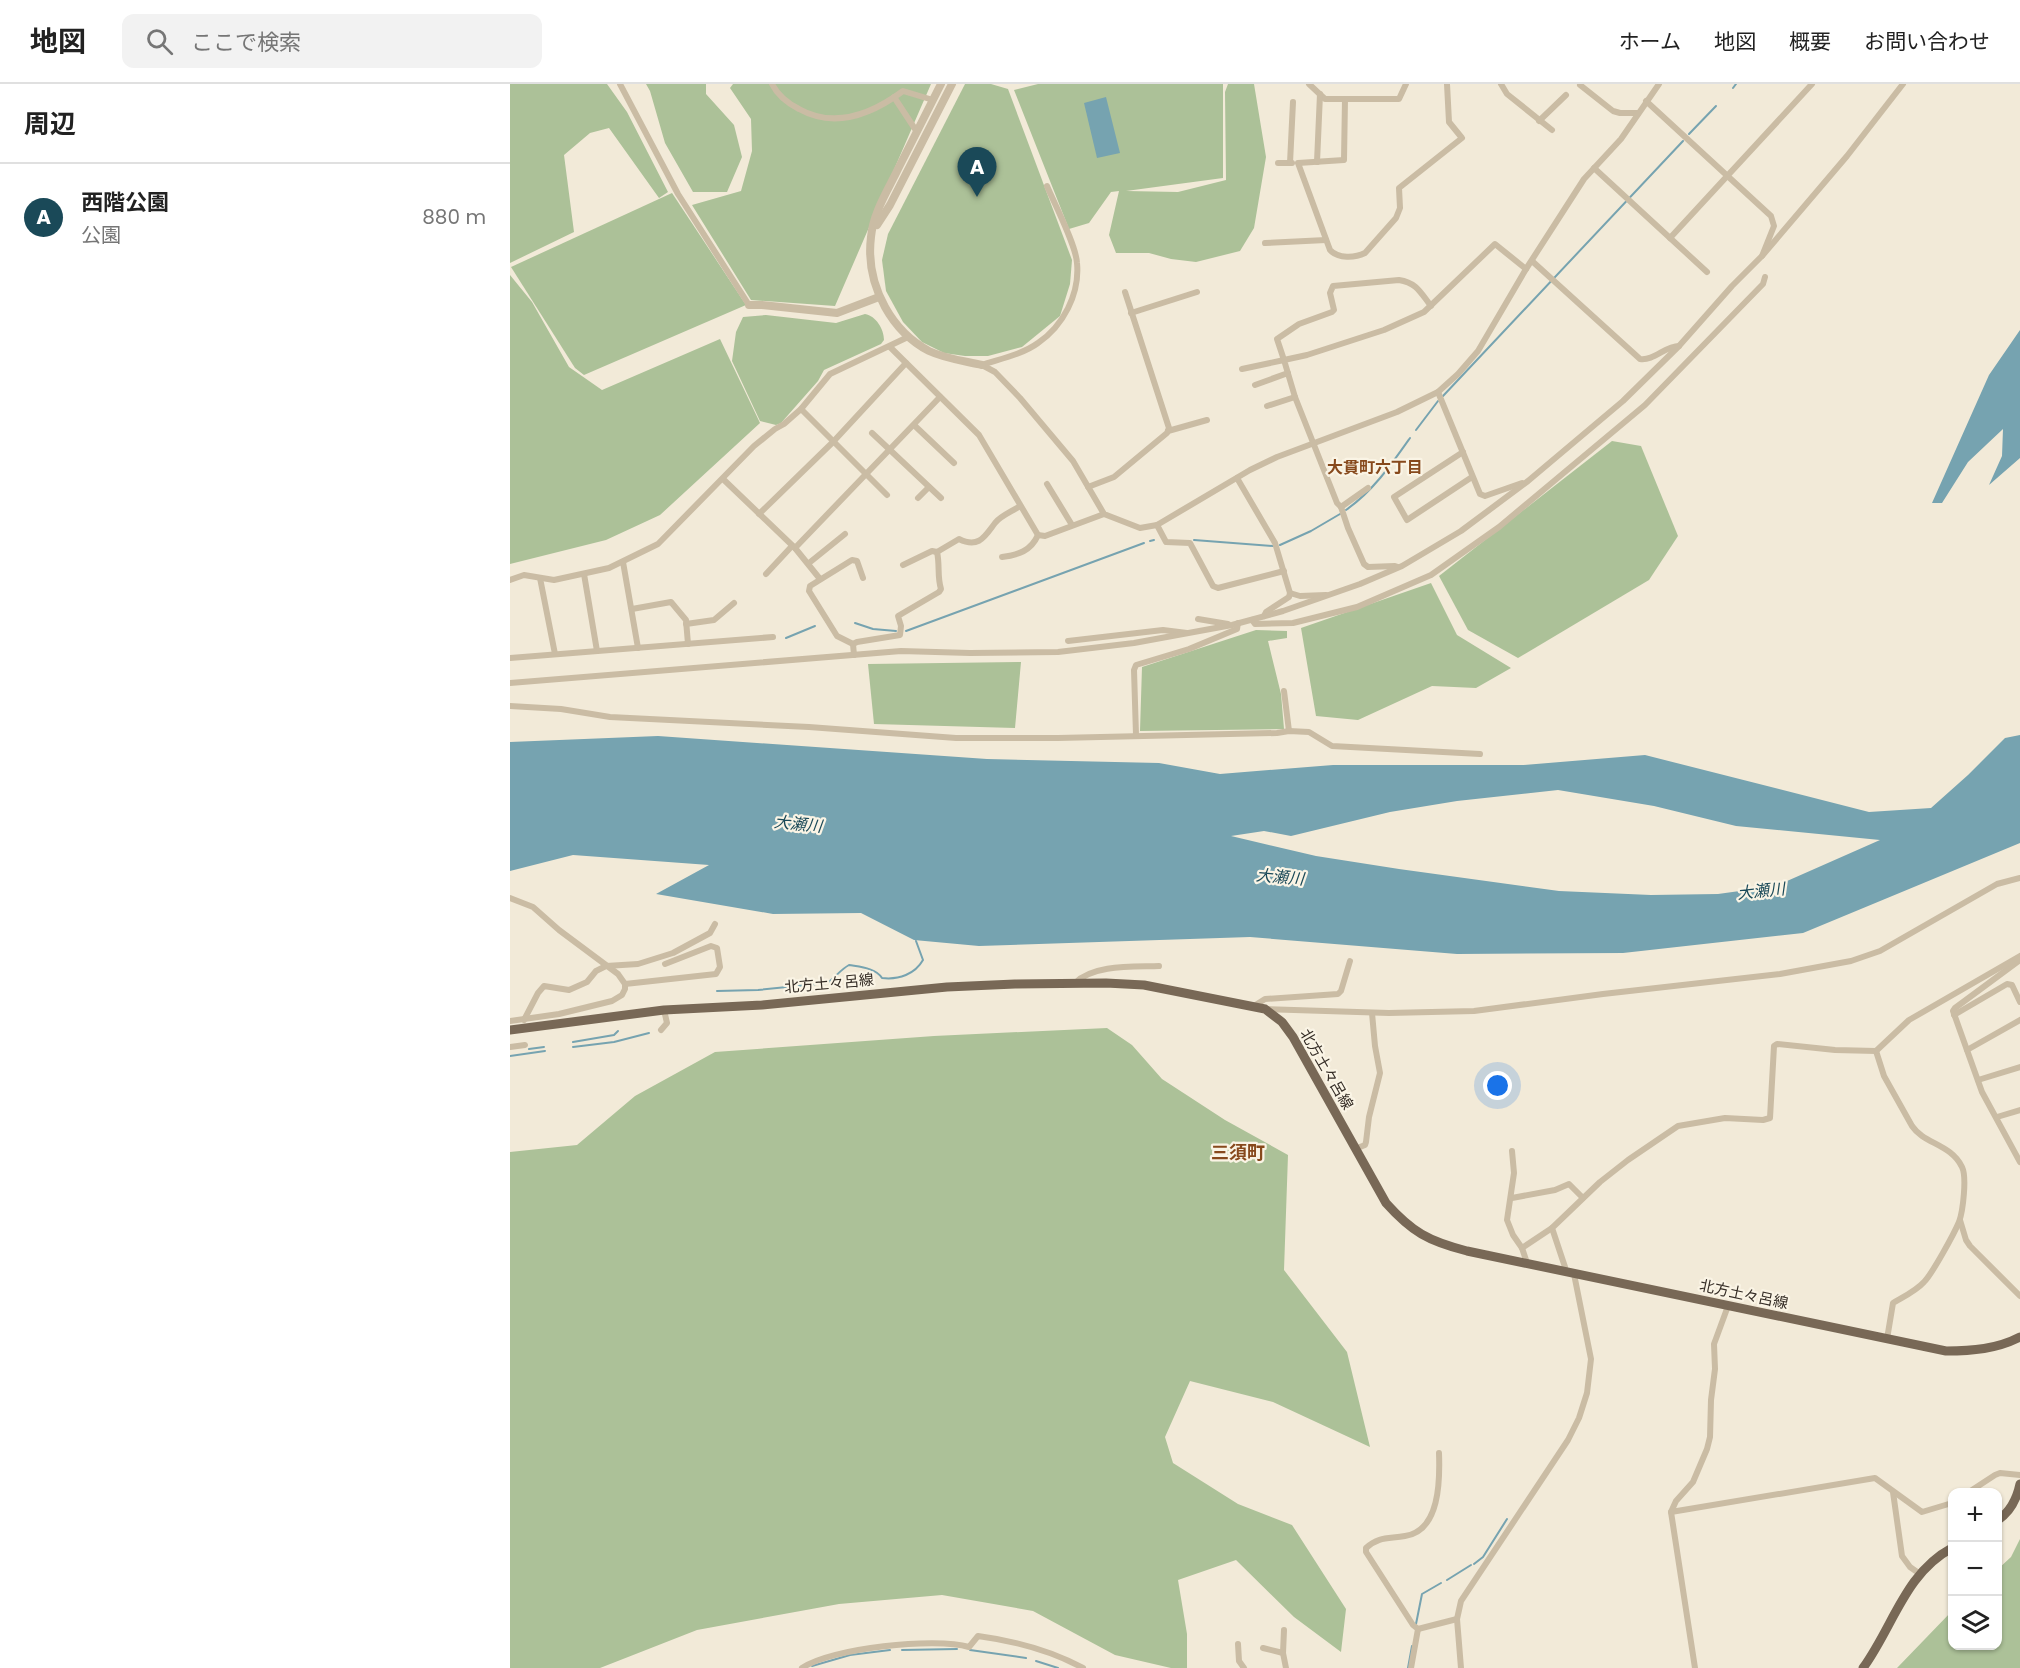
<!DOCTYPE html>
<html lang="ja">
<head>
<meta charset="utf-8">
<style>
  :root { --surface:#fff; --page:#f2f2f2; --text:#222; --muted:#767676; --line:#e0e0e0; --accent:#1a4958 }
  body { margin:0; font-family:Poppins,"Noto Sans JP",sans-serif; background:var(--page); color:var(--text) }
  .controls { position:absolute; right:18px; bottom:18px; display:grid; overflow:hidden; border-radius:12px; box-shadow:0 2px 4px #0004 }
  .controls button { width:54px; height:54px; display:grid; place-items:center; padding:0; border:0; border-bottom:2px solid var(--line); background:var(--surface); color:var(--text); font:30px sans-serif }
  .you { position:absolute; left:988px; top:1002px; width:21px; height:21px; margin:-15px; border:4px solid #fff; border-radius:50%; background:#1a73e8; box-shadow:0 0 0 9px #1a73e833 }
  .badge { display:grid; place-items:center; width:39px; height:39px; border-radius:50%; background:var(--accent); color:#fff; font-size:20px; font-weight:700 }
  .pin { position:absolute; translate:-50% -50px; filter:drop-shadow(0 2px 3px #0008) }
  .pin::after { content:''; position:absolute; top:32px; width:21px; height:18px; background:inherit; clip-path:polygon(0 0,100% 0,50% 100%) }
  .list { margin:0; padding:0; list-style:none }
  h2 { display:flex; justify-content:space-between; align-items:center; height:78px; margin:0; padding:0 24px; font-size:26px }
  h2 small { font-size:20px; font-weight:400; color:var(--muted) }
  .list li { display:grid; grid-template-columns:39px 1fr auto; gap:18px; align-items:center; box-sizing:border-box; height:108px; padding:0 24px; border-top:2px solid var(--line) }
  .list b { display:block; font-size:22px; white-space:nowrap }
  .list p { margin:0; font-size:20px; white-space:nowrap; color:var(--muted) }
  .list em { font-size:20px; font-style:normal; color:var(--muted) }
  .icon { flex:none; width:33px; height:33px; fill:none; stroke:currentColor; stroke-width:2; stroke-linecap:round; stroke-linejoin:round }
  .map { position:relative; flex:none; width:1510px; height:1584px; overflow:hidden }
  header { display:flex; align-items:center; gap:36px; box-sizing:border-box; height:84px; padding:0 30px; background:var(--surface); border-bottom:2px solid var(--line) }
  header strong { font-size:28px }
  nav { display:flex; gap:33px; margin-inline-start:auto; font-size:21px }
  .search { width:420px; height:54px; background:var(--page); display:flex; align-items:center; gap:15px; box-sizing:border-box; padding:0 21px; border-radius:12px; color:var(--muted); font-size:22px }
  main { display:flex }
  aside { flex:1; background:var(--surface) }
  .map>svg:first-child { display:block }
</style>
</head>
<body>
<header>
<strong>地図</strong>
<div class="search"><svg class="icon" aria-label="search" viewBox="0 0 24 24"><circle cx="10" cy="10" r="6"/><path d="M15 15l6 6"/></svg>ここで検索</div>
<nav><a>ホーム</a><a>地図</a><a>概要</a><a>お問い合わせ</a></nav>
</header>
<main>
<aside>
<h2>周辺<small></small></h2>
<ul class="list">
<li><span class="badge">A</span><div><b>西階公園</b><p>公園</p></div><em>880 m</em></li>
</ul>
</aside>
<div class="map">
<svg width="1510" height="1584" viewBox="0 0 1510 1584">
  <rect width="100%" height="100%" fill="#f2ead8"/>
  <!-- green -->
  <g fill="#acc198">
    <path d="M0,0H97L117,28L158,108L149,114L99,44L80,49L54,71L64,148L0,179Z"/>
    <path d="M136,0H196V10L224,41L232,73L217,108H183L155,59L140,7Z"/>
    <path d="M223,0H421L325,222L241,216L182,121L231,107L242,67L241,35L220,4Z"/>
    <path d="M455,0H481L498,5L562,176L560,200L550,232L512,263L478,272H455L434,269L412,258L393,238L376,207L372,176L378,150Z"/>
    <path d="M528,0H713V94L616,107L668,108L716,96L715,8L718,0H744L756,73L744,144L730,167L686,178L661,175L639,169H606L599,151L609,107L601,108L579,139L559,145L504,6Z"/>
    <path d="M162,109L236,221L74,291L65,284L1,183Z"/>
    <path d="M0,191L22,218L59,283L92,306L210,255L250,339L150,431L96,456L0,480Z"/>
    <path d="M355,230C366,232 374,245 374,256L371,260L314,286L308,297L271,339L266,341L250,337L222,277L226,248L233,233L256,231L326,239Z"/>
    <path d="M1102,357L1131,362L1168,452L1139,496L1008,574L958,546L929,492Z"/>
    <path d="M921,499L947,551L1001,584L966,604L922,602L848,636L806,632L791,544Z"/>
    <path d="M746,546L777,547V554L758,557L771,610L774,645L630,647L632,583Z"/>
    <path d="M511,578L505,644L364,640L358,580Z"/>
    <path d="M597,944L622,961L652,995L715,1036L778,1071L774,1186L837,1268L860,1363L763,1318L680,1297L655,1353L663,1379L728,1420L782,1441L836,1525L831,1568L784,1533L726,1476L668,1496L677,1550V1584H661L605,1571L523,1527L432,1511L329,1520L187,1546L90,1584H0V1068L67,1061L125,1012L205,968L424,952Z"/>
    <path d="M1510,1455V1584H1387L1442,1527V1562H1488V1485L1501,1473Z"/>
  </g>
  <!-- water -->
  <g fill="#76a3b0" fill-rule="evenodd">
    <path d="M596,13L610,69L587,74L574,19Z"/>
    <path d="M1510,246V374L1479,401L1492,372L1493,345L1458,378L1432,419H1422L1479,291Z"/>
    <path d="M1510,651V759L1293,849L1113,869L947,870L740,853L469,862L404,856L351,829L263,830L146,810L199,781L63,771L0,787V658L148,652L477,675L649,679L710,690L823,681H1014L1135,671L1359,728L1421,724L1458,691L1495,654ZM1048,706L1144,722L1226,742L1370,756L1266,802L1208,810L1141,811L1049,807L889,785L806,772L721,752L754,747L781,752L880,728L947,717Z"/>
  </g>
  <g fill="none" stroke-linecap="round" stroke-linejoin="round">
    <!-- stream -->
    <g stroke="#76a3b0" stroke-width="2">
      <path d="M1223,4L1226,0"/>
      <path d="M1179,50L1206,22"/>
      <path d="M933,312L1173,57"/>
      <path d="M906,346L928,317"/>
      <path d="M836,426C863,407 881,381 900,354"/>
      <path d="M684,456L763,462"/>
      <path d="M640,457L644,456"/>
      <path d="M770,461L801,447L830,430"/>
      <path d="M345,539L363,545L386,547"/>
      <path d="M396,547L634,459"/>
      <path d="M276,554L305,542"/>
      <path d="M207,907L248,906L317,899C326,893 330,886 339,881C350,883 366,884 372,894C389,896 405,890 413,876L406,857"/>
      <path d="M63,958L104,951L108,947"/>
      <path d="M63,963L104,958L139,949"/>
      <path d="M19,965L34,963"/>
      <path d="M0,972L35,967"/>
      <path d="M964,1480L973,1473L997,1435"/>
      <path d="M937,1496L961,1481"/>
      <path d="M906,1540L912,1510L931,1499"/>
      <path d="M392,1566L447,1565"/>
      <path d="M460,1566L516,1574"/>
      <path d="M526,1577L548,1584"/>
      <path d="M302,1582L340,1571L380,1566"/>
      <path d="M898,1584L902,1562"/>
    </g>
    <!-- minor -->
    <g stroke="#cabca4" stroke-width="6">
      <path d="M110,0L168,110L239,221"/>
      <path d="M262,0C268,12 277,19 289,25C325,45 362,30 393,7L423,16"/>
      <path d="M799,0L815,15H835L834,76L788,79L820,166C828,175 845,174 855,169L886,134L890,124L889,104L952,54L939,38L937,0"/>
      <path d="M991,0L997,10L1042,46"/>
      <path d="M1070,1L1103,27L1110,29H1128"/>
      <path d="M384,13L407,48"/>
      <path d="M835,15H889L896,0"/>
      <path d="M1136,17L1261,132L1264,142L1252,172"/>
      <path d="M1029,37L1056,11"/>
      <path d="M807,78L810,10"/>
      <path d="M768,79H782"/>
      <path d="M780,79L783,18"/>
      <path d="M1084,84L1197,188"/>
      <path d="M1160,154L1302,0"/>
      <path d="M755,159L816,156"/>
      <path d="M1022,177L1130,275C1144,277 1155,262 1169,262"/>
      <path d="M621,229L687,208"/>
      <path d="M380,263L469,351L528,451L535,452L594,430"/>
      <path d="M472,281L485,288L510,314L563,377L594,430L630,444L647,441L740,386L767,373L887,328L928,308L948,290L968,267L1016,185L1074,95L1111,55L1149,0"/>
      <path d="M472,281C490,275 513,270 528,259C553,242 570,210 567,179C566,161 545,121 537,102"/>
      <path d="M732,285L774,276L767,255L789,240L822,228L824,226L820,209L823,202L889,196C907,199 910,208 921,222"/>
      <path d="M745,301L778,289"/>
      <path d="M928,308L970,410L975,412L1012,399"/>
      <path d="M757,322L785,313"/>
      <path d="M291,325L377,411"/>
      <path d="M404,341L444,379"/>
      <path d="M658,347L697,336"/>
      <path d="M362,349L431,414"/>
      <path d="M953,368L884,413L897,436L962,393"/>
      <path d="M727,394L765,459L780,509L790,512L816,511"/>
      <path d="M213,395L285,464L430,313"/>
      <path d="M537,400L562,441"/>
      <path d="M578,403L604,393L657,349L659,344L615,208"/>
      <path d="M408,414L419,403"/>
      <path d="M831,423L858,404"/>
      <path d="M249,430L323,358L396,279"/>
      <path d="M647,441L656,458L680,459L703,502L708,504L774,487"/>
      <path d="M285,464L310,495"/>
      <path d="M492,473C508,471 521,467 528,451"/>
      <path d="M113,478L128,564"/>
      <path d="M299,479L335,450"/>
      <path d="M393,481L422,467L427,468L449,455C469,465 475,452 485,439C490,432 503,427 510,422"/>
      <path d="M888,483L885,482L858,483L854,480L838,444L831,423L827,419L785,313L774,276L797,271L874,246L914,228L985,160L1016,185"/>
      <path d="M74,490L87,567"/>
      <path d="M256,490L282,462"/>
      <path d="M30,494L45,570"/>
      <path d="M0,496L14,491L44,496L99,484L148,460L244,362L265,345L274,340L291,325L320,290L398,253"/>
      <path d="M122,525L161,518L176,536L178,560"/>
      <path d="M754,532L756,528L779,513L780,509"/>
      <path d="M688,535L718,540"/>
      <path d="M742,536L745,540L783,539L847,523L921,491L989,443L1135,321L1253,200L1255,193"/>
      <path d="M176,540L204,536L224,519"/>
      <path d="M558,557L653,546L677,549"/>
      <path d="M343,560L327,552L299,507L300,502L342,476L347,477L353,494"/>
      <path d="M344,571L343,560L347,558L390,551L391,542L388,532L429,508L431,505C427,493 430,481 427,468"/>
      <path d="M0,574L263,553"/>
      <path d="M0,599L391,567L460,569L548,568L624,559L722,541L773,527L850,500L892,482L951,447L1018,397L1113,317L1169,262L1222,202L1252,172L1337,72L1393,0"/>
      <path d="M774,607L779,647"/>
      <path d="M0,622L51,625L100,633L299,643L446,654H548L767,649L779,647L799,648L822,662L970,670"/>
      <path d="M626,651L624,586L626,581L679,565L727,545L728,539"/>
      <path d="M0,814L23,823L49,846L108,890L115,900V905L112,911L102,917L49,930L0,937"/>
      <path d="M1510,876L1445,924L1443,927L1472,1008L1510,1078"/>
      <path d="M565,899C584,880 624,883 649,882"/>
      <path d="M115,900L206,890L210,883L207,864L201,862L155,880"/>
      <path d="M744,922L755,915L828,910L831,907L840,877"/>
      <path d="M755,925L879,929L964,927L1093,910L1270,890L1341,877L1370,867L1487,800L1510,794"/>
      <path d="M1444,931L1497,900L1502,901L1510,918"/>
      <path d="M14,936L28,909L34,902L59,906L77,898L86,887L96,882L128,880L163,869L200,849L205,840"/>
      <path d="M151,946L157,939L154,926"/>
      <path d="M0,963L15,961"/>
      <path d="M1457,966L1510,936"/>
      <path d="M1366,967L1374,992L1402,1042C1414,1060 1441,1060 1452,1083C1457,1093 1453,1127 1449,1138C1444,1150 1422,1190 1414,1198C1406,1207 1393,1213 1383,1219L1377,1255"/>
      <path d="M1468,996L1510,983"/>
      <path d="M1487,1033L1510,1026"/>
      <path d="M845,1065L855,1061L856,1058L859,1033L870,989L865,962L862,929"/>
      <path d="M1002,1067L1004,1089L997,1136L1003,1151L1012,1164L1017,1179"/>
      <path d="M1002,1114L1045,1106L1059,1100L1073,1114"/>
      <path d="M1450,1136L1456,1156L1460,1162L1510,1212"/>
      <path d="M1012,1164L1042,1144"/>
      <path d="M1054,1188L1055,1183L1042,1144L1090,1098L1118,1076L1168,1042L1215,1034L1253,1036L1260,1034L1264,962L1267,960L1325,966L1366,967L1399,936L1510,872"/>
      <path d="M1383,1408L1392,1472L1400,1483L1410,1490"/>
      <path d="M1459,1408L1485,1391L1490,1389L1510,1391"/>
      <path d="M1161,1428L1365,1394L1412,1428L1442,1419"/>
      <path d="M908,1545L947,1535"/>
      <path d="M774,1546L773,1569L776,1584"/>
      <path d="M728,1560L729,1577L734,1584"/>
      <path d="M753,1564L773,1569"/>
      <path d="M292,1584C321,1564 425,1553 459,1563L468,1552C505,1557 540,1566 573,1584"/>
      <path d="M901,1584L908,1545L903,1541L856,1468V1464C869,1452 879,1455 895,1452C930,1447 930,1396 929,1369"/>
      <path d="M951,1584L947,1535L951,1517L1058,1356L1069,1334L1077,1309L1081,1275L1064,1190"/>
      <path d="M1185,1584L1161,1428L1166,1417L1183,1398L1197,1365L1200,1353L1201,1316L1205,1285L1204,1260L1218,1222"/>
    </g>
    <!-- tertiary -->
    <g stroke="#cabca4" stroke-width="8">
      <path d="M431,0C417,28 402,57 388,85C378,106 363,129 361,153C358,177 363,201 375,223C385,241 400,257 419,267C436,275 455,277 472,281"/>
      <path d="M367,141L380,121L442,0"/>
      <path d="M239,221H252L327,229L369,213"/>
    </g>
    <!-- primary -->
    <g stroke="#786856" stroke-width="9">
      <path d="M0,946L154,926L252,921L437,903L505,900L596,899L634,901L755,925L772,938L783,953L876,1119C902,1148 918,1157 957,1167L1436,1267C1462,1267 1487,1265 1510,1253"/>
      <path d="M1488,1436C1500,1428 1507,1414 1510,1400"/>
      <path d="M1353,1584C1383,1543 1395,1489 1442,1464"/>
    </g>
  </g>
  <g text-anchor="middle" dominant-baseline="central" stroke-width="4.5" stroke-linejoin="round" paint-order="stroke">
    <!-- street labels -->
    <g font-size="15" fill="#352d26" stroke="#faf4e5">
      <text transform="translate(319 899) rotate(-5)">北方土々呂線</text>
      <text transform="translate(817 985) rotate(60)">北方土々呂線</text>
      <text transform="translate(1234 1210) rotate(12)">北方土々呂線</text>
    </g>
    <!-- neighbourhood labels -->
    <g font-size="16" font-weight="bold" fill="#87491c" stroke="#faf4e5">
      <text x="865" y="383">大貫町六丁目</text>
    </g>
    <!-- water labels -->
    <g font-size="16" font-style="italic" fill="#1a4958" stroke="#faf4e5">
      <text transform="translate(288 740) rotate(6)">大瀬川</text>
      <text transform="translate(770 793) rotate(5)">大瀬川</text>
      <text transform="translate(1251 807) rotate(-6)">大瀬川</text>
    </g>
    <!-- quarter labels -->
    <g font-size="18" font-weight="bold" fill="#87491c" stroke="#faf4e5">
      <text x="728" y="1068">三須町</text>
    </g>
  </g>
</svg>
<div class="controls">
<button>+</button>
<button>−</button>
<button><svg class="icon" aria-label="layers" viewBox="0 0 24 24"><path d="M12 4l9 5-9 5-9-5zM3 14l9 5 9-5"/></svg></button>
</div>
<div class="you"></div>
<div class="pin badge" style="left:467px;top:113px">A</div>
</div>
</main>
</body>
</html>
